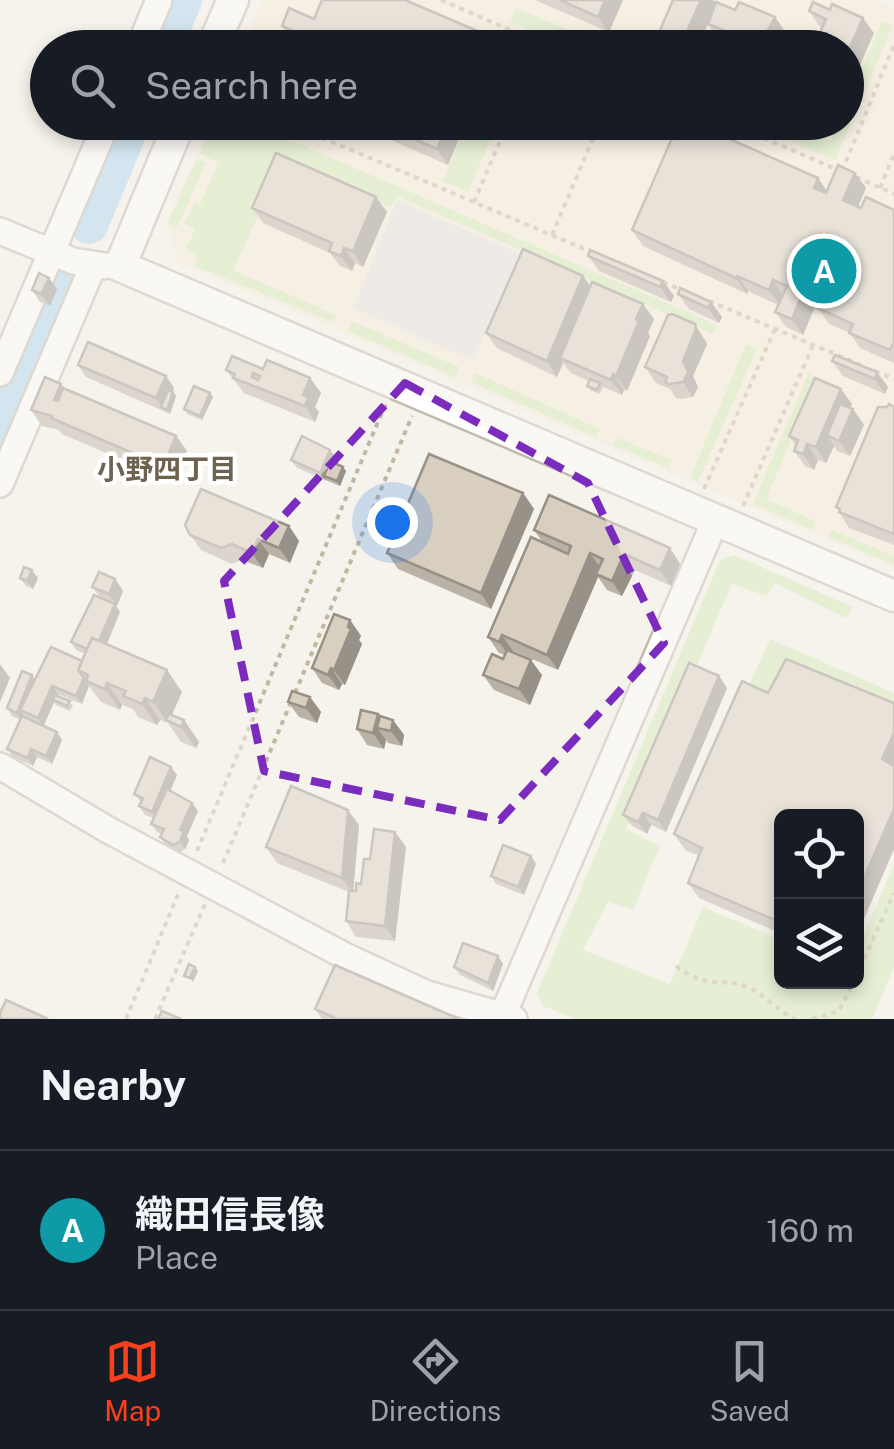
<!DOCTYPE html>
<html lang="en">
<head>
<meta charset="utf-8">
<style>
  :root { --surface:#171b24; --page:#20242c; --text:#f1f3f6; --muted:#9ea1a6; --line:#363941; --accent:#fc3f1d }
  body { margin:0; font-family:"Public Sans","Noto Sans JP",sans-serif; background:var(--page); color:var(--text) }
  .controls { position:absolute; right:30px; bottom:30px; display:grid; overflow:hidden; border-radius:15px; box-shadow:0 5px 15px #0003 }
  .controls button { width:90px; height:90px; display:grid; place-items:center; padding:0; border:0; border-bottom:2px solid var(--line); background:var(--surface); color:var(--text); font:50px sans-serif }
  .you { position:absolute; left:392px; top:522px; width:35px; height:35px; margin:-25px; border:8px solid #fff; border-radius:50%; background:#1a73e8; box-shadow:0 0 0 15px #1a73e833 }
  .badge { display:grid; place-items:center; width:65px; height:65px; border-radius:50%; background:var(--accent); color:#fff; font-size:32px; font-weight:700 }
  .pin { position:absolute; translate:-50% -50%; border:5px solid #fff; box-shadow:0 2px 10px #0006 }
  .list { margin:0; padding:0; list-style:none }
  h2 { display:flex; justify-content:space-between; align-items:center; height:130px; margin:0; padding:0 40px; font-size:42px }
  h2 small { font-size:32px; font-weight:400; color:var(--muted) }
  .list li { display:grid; grid-template-columns:65px 1fr auto; gap:30px; align-items:center; box-sizing:border-box; height:160px; padding:0 40px; border-top:2px solid var(--line) }
  .list b { display:block; font-size:38px; white-space:nowrap }
  .list p { margin:0; font-size:32px; white-space:nowrap; color:var(--muted) }
  .list em { font-size:32px; font-style:normal; color:var(--muted) }
  .icon { flex:none; width:55px; height:55px; fill:none; stroke:currentColor; stroke-width:2; stroke-linecap:round; stroke-linejoin:round }
  .map { position:relative; flex:none; width:894px; height:1019px; overflow:hidden }
  .search { position:absolute; background:var(--surface); box-shadow:0 5px 15px #0003; left:30px; right:30px; top:30px; height:110px; display:flex; align-items:center; gap:25px; box-sizing:border-box; padding:0 35px; border-radius:55px; color:var(--muted); font-size:38px }
  .sheet { height:290px; background:var(--surface) }
  nav { display:flex; justify-content:space-around; align-items:center; box-sizing:border-box; height:140px; border-top:2px solid var(--line); background:var(--surface); font-size:28px; color:var(--muted) }
  nav a { display:grid; justify-items:center; gap:5px }
  nav .on { color:var(--accent) }
  .map>svg:first-child { display:block }
</style>
</head>
<body>
<div class="map">
<svg width="894" height="1019" viewBox="0 0 894 1019">
  <rect width="100%" height="100%" fill="#f6f3ec"/>
  <!-- commercial -->
  <path fill="#f7ead8" d="M263,0H874L894,8V568L178,262L166,223L210,123L846,122V48L242,47Z"/>
  <!-- green -->
  <g fill="#d2eab5">
    <path d="M168,0H200L179,47L148,48Z"/>
    <path d="M516,8L610,47H570L510,22Z"/>
    <path d="M882,21L893,25L835,160L748,123H786L831,141L839,123L846,122L847,105Z"/>
    <path d="M116,123H147L101,230L75,219Z"/>
    <path d="M214,123H251L717,325L713,334L397,196L391,207L283,162L233,270L336,315L333,322L195,266L198,255L186,250L195,229L184,224L195,203L200,205L218,163L200,153Z"/>
    <path d="M467,123H498L468,192L443,181Z"/>
    <path d="M197,159L206,163L177,227L168,223Z"/>
    <path d="M352,321L459,367L455,377L348,331Z"/>
    <path d="M746,344L757,349L698,481L690,478Z"/>
    <path d="M809,372L818,378L766,499L817,522L813,530L753,504Z"/>
    <path d="M475,373L600,429L596,437L471,382Z"/>
    <path d="M617,438L672,460L668,468L613,445Z"/>
    <path d="M832,530L894,556V565L828,537Z"/>
    <path d="M734,555L853,607L846,618L775,583L766,596L732,584L626,829L660,846L633,910L608,902L583,950L670,984L703,907L781,940L782,982H856L857,950L894,865V967L872,1019H576L543,1006L537,993L720,560Z"/>
    <path d="M770,639L894,693V713L778,702L748,687Z"/>
  </g>
  <!-- parking -->
  <path fill="#e5e3e0" d="M397,200L521,254L473,361L353,308Z"/>
  <g fill="none" stroke-linecap="round" stroke-linejoin="round">
    <!-- river -->
    <g stroke="#a9d4f2" stroke-width="38">
      <path d="M163,48L183,0"/>
      <path d="M89,225L132,122"/>
      <path d="M0,431L67,277"/>
    </g>
    <!-- minor casing -->
    <g stroke="#c2bbae" stroke-width="30">
      <g id="minor">
        <path d="M139,48L159,0"/>
        <path d="M0,231L73,261L105,266"/>
        <path d="M0,373L107,122"/>
        <path d="M0,484L93,266"/>
        <path d="M0,766L110,831L343,955L427,994L514,1019"/>
        <path d="M501,1019L715,521"/>
      </g>
    </g>
    <!-- tertiary casing -->
    <g stroke="#c2bbae" stroke-width="35">
      <g id="tertiary">
        <path d="M212,48L233,0"/>
        <path d="M180,122L120,266L894,596"/>
      </g>
    </g>
    <!-- path -->
    <g stroke="#c4b79f" stroke-width="4" stroke-dasharray="5 5" stroke-linecap="butt">
      <path d="M441,0L552,48"/>
      <path d="M285,122L594,253"/>
      <path d="M727,122L838,170"/>
      <path d="M842,171L894,45"/>
      <path d="M856,177L894,194"/>
      <path d="M880,188L894,154"/>
      <path d="M474,202L508,122"/>
      <path d="M552,235L600,122"/>
      <path d="M663,282L682,290"/>
      <path d="M709,301L861,365"/>
      <path d="M875,371L894,379"/>
      <path d="M704,489L775,329"/>
      <path d="M743,506L813,345"/>
      <path d="M295,693L412,416"/>
      <path d="M197,851L386,403"/>
      <path d="M223,863L291,702"/>
      <path d="M676,966C710,991 717,976 747,987C765,994 777,1011 795,1019"/>
      <path d="M856,977L894,893"/>
      <path d="M126,1019L179,892"/>
      <path d="M155,1019L205,904"/>
      <path d="M812,1019L839,1011L854,982"/>
    </g>
    <!-- minor -->
    <use href="#minor" stroke="#fff" stroke-width="25"/>
    <!-- tertiary -->
    <use href="#tertiary" stroke="#fff" stroke-width="30"/>
  </g>
  <!-- wall -->
  <g fill="#bab2a6">
    <path d="M535,0H623L609,32Z"/>
    <path d="M673,0H713L716,3L735,10L775,17L786,33L778,48H738L718,40L708,24L698,48H665L657,37Z"/>
    <path d="M809,11L874,33L850,88L846,87V48L820,27Z"/>
    <path d="M314,19L303,46L292,41L282,26Z"/>
    <path d="M350,122H466L448,165Z"/>
    <path d="M818,178L827,191L866,188L858,207L861,208L894,210V363L860,348L850,333L829,324L820,311L814,309L803,335L786,327L775,312L778,305L748,291L747,294L643,246L632,230Z"/>
    <path d="M252,208L387,212L363,267L355,263L352,271L340,266L330,253L263,223Z"/>
    <path d="M588,256L663,281L674,296L671,302L599,271Z"/>
    <path d="M583,276L590,286L654,319L648,333L650,336L627,391L624,390L622,395L603,387L600,394L590,390L587,386L589,381L571,373L563,363L557,377L497,348L486,333Z"/>
    <path d="M49,278L57,289L50,306L40,302L32,290Z"/>
    <path d="M680,288L722,317L719,323L689,309L678,294Z"/>
    <path d="M705,339L707,344L693,376L698,387L693,397L680,399L676,398L670,389L656,383L645,367Z"/>
    <path d="M835,355L888,387L885,394L843,376L832,361Z"/>
    <path d="M78,365L166,376L174,388L172,392L176,396L170,414L86,377Z"/>
    <path d="M263,369L310,378L321,393L315,407L319,412L315,422L244,393L226,370Z"/>
    <path d="M61,384L64,388L176,436L187,451L174,482L62,434L59,430L42,426L31,410Z"/>
    <path d="M210,393L213,397L202,420L187,414L184,409Z"/>
    <path d="M852,404L850,408L853,409L864,425L850,456L837,451L834,446L826,463L818,460L814,470L805,466L794,451L796,446L789,436Z"/>
    <path d="M894,407V545L849,528L836,507Z"/>
    <path d="M330,450L336,458L334,463L346,471L340,486L297,468L291,460Z"/>
    <path d="M523,493L534,509L491,609L398,569L387,553Z"/>
    <path d="M289,526L299,541L290,563L269,554L263,568L242,560L232,564L201,550L190,535Z"/>
    <path d="M534,530L670,548L680,564L671,586L635,570L622,596L607,590L598,577L558,670L513,651L512,652L542,675L530,705L494,690L483,675L503,659L505,655L499,653L488,637L543,543Z"/>
    <path d="M20,578H38L33,589L26,586Z"/>
    <path d="M115,579L123,591L117,606L115,605L120,612L107,644L182,692L172,715L184,720L199,742L196,748L181,742L168,723L160,720L157,725L138,717L133,709L122,705L120,710L101,702L89,686L82,704L58,694L57,696L73,705L70,711L56,705L54,702L44,726L57,732L62,740L52,764L37,757L33,766L13,757L7,749L20,720L12,716L7,708L35,679L82,661L85,654L76,650L71,642L101,598L92,587Z"/>
    <path d="M350,620L361,636L359,640L362,644L345,685L342,684L339,690L322,683L312,668Z"/>
    <path d="M719,676L727,688L666,832L651,825L647,834L632,826L623,815Z"/>
    <path d="M768,693L894,849L856,937V816H782V934L699,898L688,883L699,856L685,850L674,834Z"/>
    <path d="M310,697L321,712L317,723L299,717L288,702Z"/>
    <path d="M380,717L393,720L404,735L402,746L388,743L386,740L384,749L367,745L357,729Z"/>
    <path d="M177,775L170,791L192,803L198,811L187,836L189,840L185,849L179,853L166,845L160,837L162,834L157,832L151,824L154,818L145,815L139,806L141,802L134,794Z"/>
    <path d="M359,825L353,891H356L361,884L370,859L395,832L406,847L395,941L356,937L346,921L349,892L277,863L266,847Z"/>
    <path d="M531,856L536,864L524,895L496,884L491,876Z"/>
    <path d="M503,964L493,991L460,975L454,967Z"/>
    <path d="M315,1009L459,1019H322Z"/>
  </g>
  <!-- shaded-wall -->
  <g fill="#979187">
    <path d="M605,0H623L609,32L598,17Z"/>
    <path d="M701,0H713L716,4L698,48H681Z"/>
    <path d="M775,17L786,33L778,48H763L761,43Z"/>
    <path d="M863,18L874,33L850,88L846,83V56Z"/>
    <path d="M487,35L495,48H481Z"/>
    <path d="M449,122H466L448,165L437,149Z"/>
    <path d="M855,173L866,188L854,215L843,200Z"/>
    <path d="M818,178L828,193L814,188Z"/>
    <path d="M376,197L387,212L363,267L353,251Z"/>
    <path d="M344,248L355,263L352,271L341,256Z"/>
    <path d="M583,276L594,291L560,358L563,363L557,377L547,361Z"/>
    <path d="M737,276L748,291L747,294L736,278Z"/>
    <path d="M49,278L57,289L50,306L41,294Z"/>
    <path d="M773,280L784,296L780,305L769,290Z"/>
    <path d="M663,281L674,296L671,302L660,287Z"/>
    <path d="M803,293L814,309L803,335L792,319Z"/>
    <path d="M711,302L722,317L719,323L708,308Z"/>
    <path d="M643,304L654,319L648,333L650,336L627,391L616,376Z"/>
    <path d="M695,324L707,344L693,376L698,387L693,397L683,382V361Z"/>
    <path d="M877,372L888,387L885,394L875,379Z"/>
    <path d="M613,374L624,390L622,395L611,380Z"/>
    <path d="M166,376L174,388L164,410L156,398Z"/>
    <path d="M310,378L321,393L315,407L319,412L315,422L305,406L303,395Z"/>
    <path d="M61,384L71,399L65,415L54,400Z"/>
    <path d="M841,389L852,404L836,440L827,435L834,446L826,463L816,447Z"/>
    <path d="M173,392L176,396L170,414L167,410Z"/>
    <path d="M210,393L213,397L202,420L200,416Z"/>
    <path d="M853,409L864,425L850,456L839,441Z"/>
    <path d="M176,436L187,451L174,482L163,466Z"/>
    <path d="M807,444L818,460L814,470L803,454Z"/>
    <path d="M330,450L336,458L327,477L324,476L326,481L320,473Z"/>
    <path d="M343,467L346,471L340,486L337,481Z"/>
    <path d="M523,493L534,509L491,609L481,593Z"/>
    <path d="M289,526L299,541L290,563L279,548Z"/>
    <path d="M258,539L269,554L263,568L252,553Z"/>
    <path d="M670,548L680,564L671,586L660,570Z"/>
    <path d="M590,553L601,569L596,574L598,577L558,670L547,655Z"/>
    <path d="M624,554L635,570L622,596L612,581Z"/>
    <path d="M32,570L38,578L33,589L27,581Z"/>
    <path d="M115,579L123,591L117,606L109,594Z"/>
    <path d="M115,604L120,612L100,660L94,652Z"/>
    <path d="M350,620L361,636L359,640L362,644L345,685L334,670Z"/>
    <path d="M502,635L513,651L510,657L499,642Z"/>
    <path d="M531,660L542,675L530,705L519,689Z"/>
    <path d="M0,664L10,678L0,702Z"/>
    <path d="M331,668L342,684L339,690L328,675Z"/>
    <path d="M167,670L182,692L169,721L166,720L168,723L153,702Z"/>
    <path d="M32,675L38,683L20,710L24,716L22,721L17,713Z"/>
    <path d="M719,676L727,688L666,832L658,820Z"/>
    <path d="M84,678L89,686L82,704L76,696Z"/>
    <path d="M107,683L122,705L120,710L105,689Z"/>
    <path d="M52,686L58,694L43,726L38,718Z"/>
    <path d="M310,697L321,712L317,723L306,708Z"/>
    <path d="M145,698L160,720L157,725L142,704Z"/>
    <path d="M378,714L388,729L377,728L386,740L384,749L373,733Z"/>
    <path d="M184,720L199,742L196,748L181,727Z"/>
    <path d="M393,720L404,735L402,746L391,731Z"/>
    <path d="M57,732L62,740L52,764L46,756Z"/>
    <path d="M894,733V771L882,759Z"/>
    <path d="M31,749L37,757L33,766L28,758Z"/>
    <path d="M171,767L177,775L158,820L152,812Z"/>
    <path d="M192,803L198,811L187,836L189,840L185,849L180,841V830Z"/>
    <path d="M894,809V849L856,937V896Z"/>
    <path d="M348,810L359,825L353,893L342,878Z"/>
    <path d="M643,813L651,825L647,834L638,822Z"/>
    <path d="M395,832L406,847L395,941L385,926Z"/>
    <path d="M531,856L536,864L524,895L518,887Z"/>
    <path d="M498,956L503,964L493,991L488,983Z"/>
    <path d="M195,967L198,971L193,982L190,978Z"/>
  </g>
  <!-- building -->
  <g fill="#d8cfc1" stroke="#979187" stroke-width="2.5" fill-rule="evenodd">
    <path d="M322,0H405L487,35L481,48H302L307,37L282,26L289,8L314,19Z"/>
    <path d="M560,0H605L598,17Z"/>
    <path d="M673,0H701L680,47L657,37Z"/>
    <path d="M716,2L735,10L739,2L775,17L761,43L764,45L763,48L742,47L745,39L708,24Z"/>
    <path d="M813,2L830,10L832,4L863,18L846,56V48H813L826,19L809,11Z"/>
    <path d="M375,122H449L437,149Z"/>
    <path d="M679,122H691L818,178L814,188L826,193L838,165L855,173L843,200L861,208L866,197L894,210V342L890,350L849,333L853,324L818,308L821,301L803,293L792,319L775,312L787,286L773,280L769,290L737,276L736,278L632,230Z"/>
    <path d="M276,153L376,197L353,251L344,248L341,256L329,251L332,243L252,208Z"/>
    <path d="M523,249L583,276L547,361L486,333Z"/>
    <path d="M590,250L663,281L660,287L588,256Z"/>
    <path d="M39,273L49,278L41,294L32,290Z"/>
    <path d="M592,282L643,304L636,319L639,321L616,376L613,374L611,380L560,358Z"/>
    <path d="M680,288L711,302L708,308L678,294Z"/>
    <path d="M672,314L695,324L696,329L683,361L688,372L683,382L669,384L665,382L667,377L645,367L668,315Z"/>
    <path d="M88,342L166,376L156,398L78,365Z"/>
    <path d="M835,355L877,372L875,379L832,361Z"/>
    <path d="M232,356L263,369L267,360L310,378L303,395L308,397L305,406L233,378L235,374L226,370ZM253,373L260,376L258,380L252,377Z"/>
    <path d="M45,377L61,384L54,400L58,401L63,388L176,436L163,466L51,418L52,416L31,410Z"/>
    <path d="M815,378L841,389L816,447L807,444L803,454L794,451L798,440L789,436Z"/>
    <path d="M590,379L600,383L597,390L587,386Z"/>
    <path d="M194,386L210,393L200,416L184,409Z"/>
    <path d="M168,390L173,392L167,410L161,407Z"/>
    <path d="M840,404L853,409L839,441L827,435Z"/>
    <path d="M889,404L894,407V534L839,512L840,509L836,507L878,407H887Z"/>
    <path d="M302,436L330,450L320,473L291,460Z"/>
    <path d="M429,454L523,493L481,593L387,553Z"/>
    <path d="M330,461L343,467L337,481L324,476Z"/>
    <path d="M201,489L289,526L279,548L258,539L252,553L232,544L221,548L190,535L185,525Z"/>
    <path d="M549,495L670,548L660,570L624,554L612,581L596,574L603,559L590,553L547,655L502,635L499,642L488,637L531,537L568,554L571,546L534,530Z"/>
    <path d="M24,567L32,570L27,581L20,578Z"/>
    <path d="M99,572L115,579L109,594L92,587Z"/>
    <path d="M94,595L115,604L99,641L92,638L87,649L71,642Z"/>
    <path d="M334,614L350,620L348,627L351,629L334,670L331,668L328,675L312,668Z"/>
    <path d="M92,638L167,670L153,702L145,698L142,704L123,696L126,691L107,683L105,689L86,681L88,675L78,670Z"/>
    <path d="M51,647L82,661L78,670L84,678L76,696L52,686L38,718L20,710Z"/>
    <path d="M507,650L531,660L519,689L483,675L492,654L503,659Z"/>
    <path d="M786,659L894,703V733L882,759L894,766V809L856,896V816H782V923L688,883L702,848L674,834L742,681L768,693Z"/>
    <path d="M689,663L719,676L658,820L643,813L638,822L623,815Z"/>
    <path d="M22,671L32,675L17,713L7,708Z"/>
    <path d="M292,691L310,697L306,708L288,702Z"/>
    <path d="M55,695L70,701L67,706L53,700Z"/>
    <path d="M361,710L378,714L373,733L357,729Z"/>
    <path d="M169,714L184,720L181,727L166,720Z"/>
    <path d="M22,716L57,732L46,756L31,749L28,758L7,749Z"/>
    <path d="M380,716L393,720L391,731L377,728Z"/>
    <path d="M150,757L171,767L152,812L139,806L143,798L134,794Z"/>
    <path d="M291,786L348,810L342,878L266,847Z"/>
    <path d="M167,789L192,803L180,830L184,831L180,841L173,845L160,837L164,829L151,824Z"/>
    <path d="M374,829L395,832L385,926L346,921L349,891H356V883L361,884L364,859H370Z"/>
    <path d="M503,845L531,856L518,887L491,876Z"/>
    <path d="M463,943L498,956L488,983L454,967Z"/>
    <path d="M189,964L195,967L190,978L184,976Z"/>
    <path d="M335,965L459,1019H337L315,1009Z"/>
    <path d="M6,1000L48,1019H0V1010L1,1011Z"/>
    <path d="M162,1011L181,1019H158Z"/>
  </g>
  <!-- marked area -->
  <path d="M0 0H894V1019H0ZM405,383L588,483L664,643L500,820L264,771L224,581Z" fill="#f6f3ec" fill-opacity=".55" fill-rule="evenodd"/>
  <path fill="none" stroke="#7b2cbf" stroke-width="8" stroke-dasharray="20 12" stroke-linejoin="round" d="M405,383L588,483L664,643L500,820L264,771L224,581Z"/>
  <g text-anchor="middle" dominant-baseline="central" stroke-width="9" stroke-linejoin="round" paint-order="stroke">
    <!-- neighbourhood labels -->
    <g font-size="28" font-weight="bold" fill="#6e6250" stroke="#fff">
      <text x="167" y="468">小野四丁目</text>
    </g>
  </g>
</svg>
<div class="controls">
<button><svg class="icon" aria-label="locate" viewBox="0 0 24 24"><circle cx="12" cy="12" r="6"/><path d="M12 2v4M12 18v4M2 12h4M18 12h4"/></svg></button>
<button><svg class="icon" aria-label="layers" viewBox="0 0 24 24"><path d="M12 4l9 5-9 5-9-5zM3 14l9 5 9-5"/></svg></button>
</div>
<div class="you"></div>
<div class="pin badge" style="left:824px;top:271px;background:#0f9aa8">A</div>
<div class="search"><svg class="icon" aria-label="search" viewBox="0 0 24 24"><circle cx="10" cy="10" r="6"/><path d="M15 15l6 6"/></svg>Search here</div>
</div>
<section class="sheet">
<h2>Nearby<small></small></h2>
<ul class="list">
<li><span class="badge" style="background:#0f9aa8">A</span><div><b>織田信長像</b><p>Place</p></div><em>160 m</em></li>
</ul>
</section>
<nav>
<a class="on"><svg class="icon" aria-label="map" viewBox="0 0 24 24"><path d="M3 6l6-2 6 2 6-2v14l-6 2-6-2-6 2zM9 4v14M15 6v14"/></svg>Map</a>
<a><svg class="icon" aria-label="directions" viewBox="0 0 24 24"><path d="M12 3l9 9-9 9-9-9zM9 14v-3h6M13 9l2 2-2 2"/></svg>Directions</a>
<a><svg class="icon" aria-label="saved" viewBox="0 0 24 24"><path d="M7 4h10v16l-5-4-5 4z"/></svg>Saved</a>
</nav>
</body>
</html>
